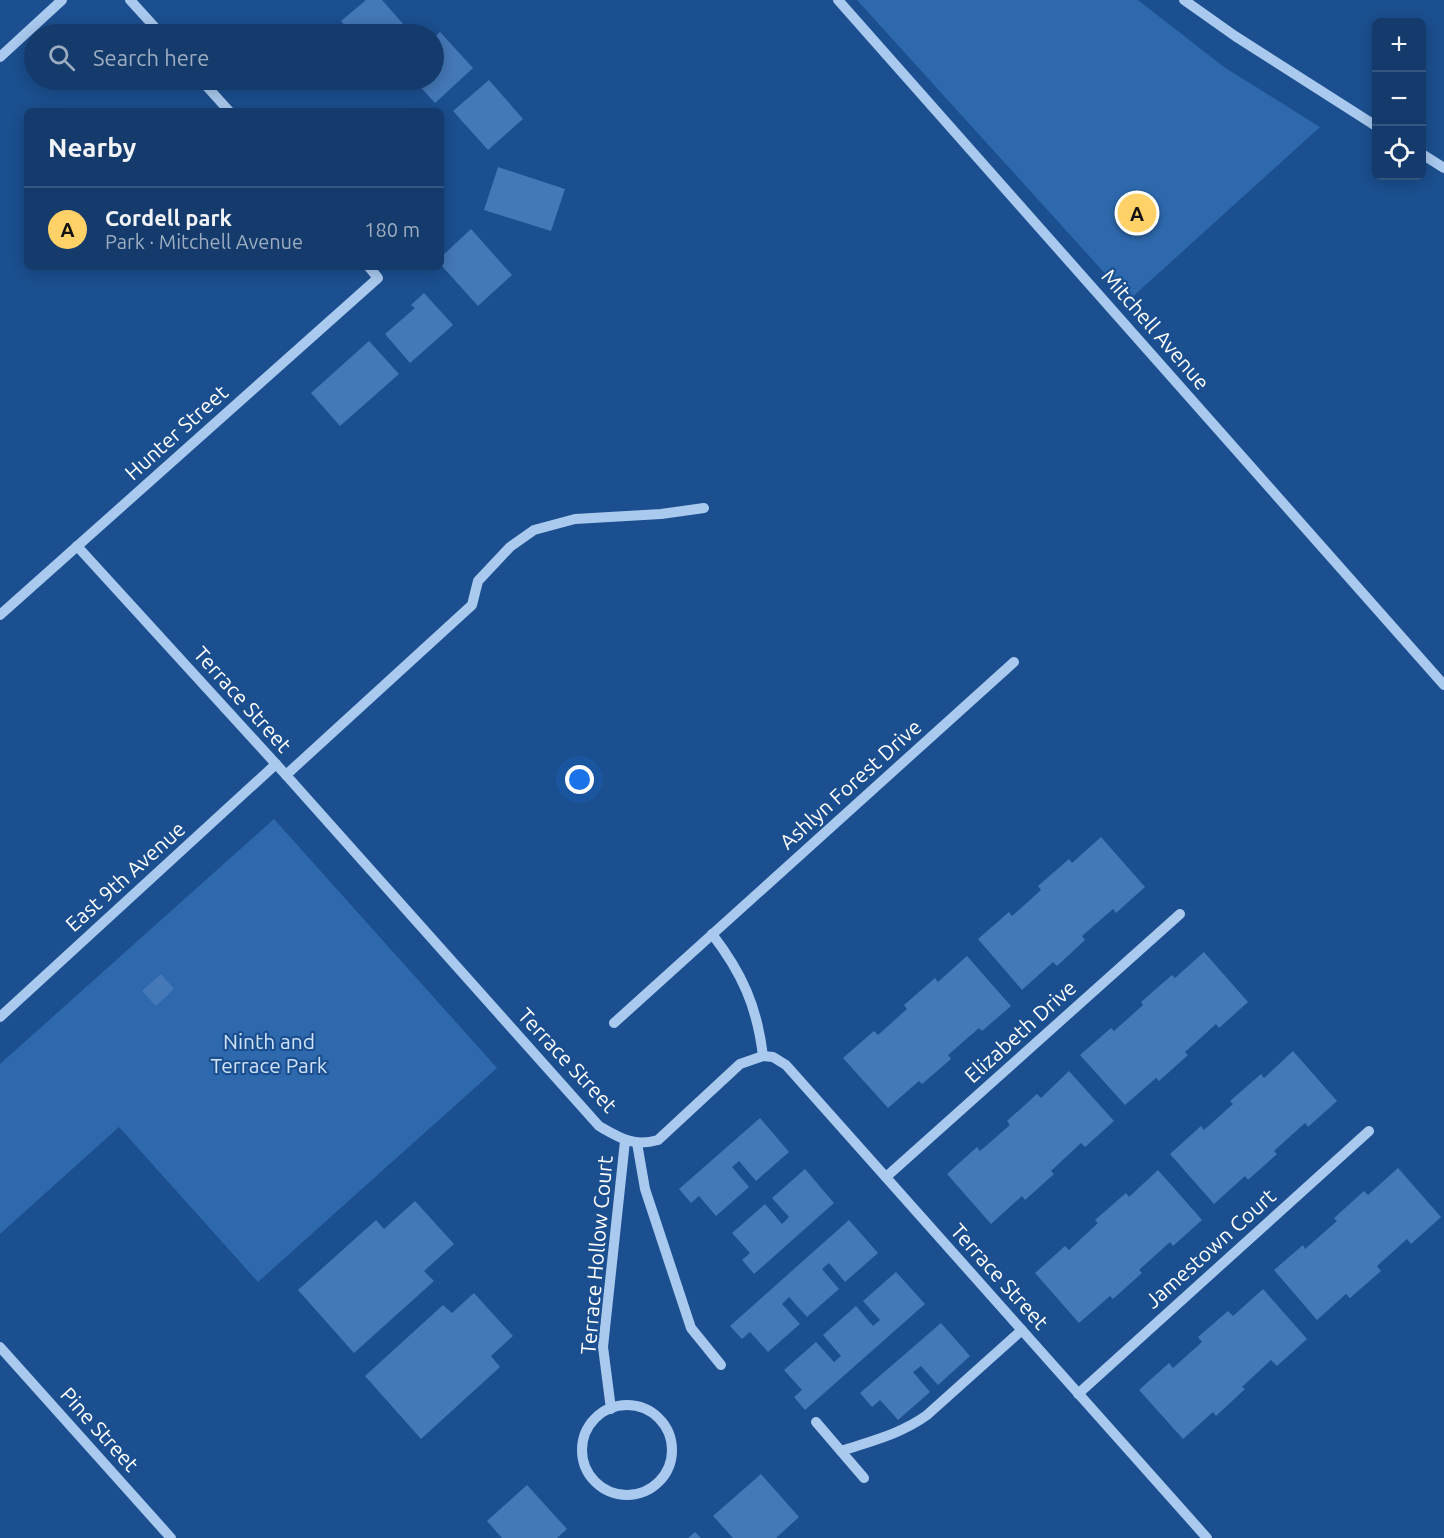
<!DOCTYPE html>
<html lang="en">
<head>
<meta charset="utf-8">
<style>
  :root { --surface:#143b6b; --page:#1d4271; --text:#f1f3f6; --muted:#9dadc1; --line:#33557e; --accent:#ffd166 }
  body { margin:0; font-family:Ubuntu,sans-serif; background:var(--page); color:var(--text) }
  .controls { position:absolute; right:18px; top:18px; display:grid; overflow:hidden; border-radius:9px; box-shadow:0 3px 15px #0003 }
  .controls button { width:54px; height:54px; display:grid; place-items:center; padding:0; border:0; border-bottom:2px solid var(--line); background:var(--surface); color:var(--text); font:30px sans-serif }
  .you { position:absolute; left:580px; top:780px; width:21px; height:21px; margin:-15px; border:4px solid #fff; border-radius:50%; background:#1a73e8; box-shadow:0 0 0 9px #1a73e833 }
  .badge { display:grid; place-items:center; width:39px; height:39px; border-radius:50%; background:var(--accent); color:#111; font-size:20px; font-weight:700 }
  .pin { position:absolute; translate:-50% -50%; border:3px solid #fff; box-shadow:0 2px 6px #0006 }
  .list { margin:0; padding:0; list-style:none }
  h2 { display:flex; justify-content:space-between; align-items:center; height:78px; margin:0; padding:0 24px; font-size:26px }
  h2 small { font-size:20px; font-weight:400; color:var(--muted) }
  .list li { display:grid; grid-template-columns:39px 1fr auto; gap:18px; align-items:center; box-sizing:border-box; height:84px; padding:0 24px; border-top:2px solid var(--line) }
  .list b { display:block; font-size:22px; white-space:nowrap }
  .list p { margin:0; font-size:20px; white-space:nowrap; color:var(--muted) }
  .list em { font-size:20px; font-style:normal; color:var(--muted) }
  .icon { flex:none; width:33px; height:33px; fill:none; stroke:currentColor; stroke-width:2; stroke-linecap:round; stroke-linejoin:round }
  .map { position:relative; flex:none; width:1444px; height:1538px; overflow:hidden }
  .search { position:absolute; background:var(--surface); box-shadow:0 3px 15px #0003; left:24px; top:24px; width:420px; height:66px; display:flex; align-items:center; gap:15px; box-sizing:border-box; padding:0 21px; border-radius:33px; color:var(--muted); font-size:22px }
  .panel { position:absolute; background:var(--surface); box-shadow:0 3px 15px #0003; left:24px; top:108px; width:420px; height:162px; border-radius:9px }
  .map>svg:first-child { display:block }
</style>
</head>
<body>
<div class="map">
<svg width="1444" height="1538" viewBox="0 0 1444 1538">
  <rect width="100%" height="100%" fill="#1b4f8f"/>
  <!-- green -->
  <g fill="#2e69ad">
    <path d="M857,0H1138L1224,67L1320,127L1129,300Z"/>
    <path d="M274,819L497,1068L258,1282L119,1127L0,1234V1064Z"/>
  </g>
  <!-- building -->
  <g fill="#4478b7">
    <path d="M366,0H382L412,34H352L341,21Z"/>
    <path d="M440,32L473,68L435,103L414,80H434V38Z"/>
    <path d="M489,80L523,119L488,150L453,111Z"/>
    <path d="M498,167L565,189L551,231L484,210Z"/>
    <path d="M471,229L512,275L478,306L441,265V257Z"/>
    <path d="M424,293L453,325L410,363L385,334L415,308L411,305Z"/>
    <path d="M369,341L399,374L340,426L311,393Z"/>
    <path d="M1101,837L1145,887L1116,913L1113,909L1082,936L1085,940L1057,966L1053,962L1022,990L978,939L1009,912L1012,916L1041,890L1038,886L1069,859L1072,863Z"/>
    <path d="M1204,952L1248,1002L1219,1028L1216,1024L1185,1052L1188,1055L1159,1081L1156,1078L1125,1105L1080,1055L1111,1028L1114,1031L1143,1005L1141,1002L1172,975L1175,978Z"/>
    <path d="M967,956L1011,1006L982,1031L979,1028L948,1055L951,1059L922,1084L919,1081L888,1108L843,1058L874,1031L878,1035L907,1009L904,1005L935,978L938,982Z"/>
    <path d="M161,974L174,989L156,1006L142,991Z"/>
    <path d="M1293,1051L1337,1101L1308,1127L1305,1123L1274,1151L1277,1154L1248,1180L1245,1176L1214,1204L1170,1154L1201,1126L1204,1130L1233,1104L1230,1101L1261,1074L1264,1078Z"/>
    <path d="M1069,1071L1114,1121L1085,1147L1081,1143L1051,1171L1054,1174L1025,1200L1022,1196L991,1224L947,1174L977,1147L980,1151L1010,1125L1007,1121L1037,1094L1041,1098Z"/>
    <path d="M760,1118L789,1152L756,1181L739,1161L732,1167L749,1187L716,1216L699,1196L691,1203L679,1189Z"/>
    <path d="M1398,1168L1441,1217L1411,1244L1407,1239L1377,1266L1381,1271L1350,1298L1346,1294L1317,1320L1274,1270L1303,1245L1305,1249L1337,1221L1334,1218L1364,1191L1368,1195Z"/>
    <path d="M805,1169L834,1203L754,1274L742,1260L750,1253L732,1233L765,1204L782,1224L789,1217L772,1198Z"/>
    <path d="M1158,1170L1202,1220L1173,1246L1170,1242L1139,1270L1142,1273L1113,1299L1110,1296L1079,1323L1035,1273L1065,1246L1069,1250L1098,1223L1095,1220L1126,1193L1129,1197Z"/>
    <path d="M415,1201L454,1244L424,1271L434,1281L354,1353L298,1290L376,1220L384,1229Z"/>
    <path d="M849,1220L878,1253L845,1282L829,1263L822,1269L839,1289L807,1317L789,1297L782,1304L800,1324L768,1352L750,1332L742,1339L730,1326Z"/>
    <path d="M896,1272L925,1304L805,1410L794,1397L802,1390L784,1370L816,1342L834,1362L841,1356L823,1335L856,1306L873,1326L880,1320L863,1301Z"/>
    <path d="M1263,1289L1307,1339L1277,1366L1271,1360L1242,1387L1245,1389L1216,1416L1213,1412L1183,1439L1139,1390L1169,1363L1173,1368L1202,1342L1198,1337L1228,1311L1233,1316Z"/>
    <path d="M474,1293L513,1336L491,1356L500,1367L421,1439L365,1376L443,1305L452,1313Z"/>
    <path d="M941,1323L970,1356L938,1385L921,1366L913,1372L930,1392L898,1420L880,1400L872,1407L860,1393Z"/>
    <path d="M761,1474L799,1517L776,1538H733L713,1516Z"/>
    <path d="M527,1485L567,1529L557,1538H502L487,1521Z"/>
    <path d="M695,1532L701,1538H688Z"/>
  </g>
  <g fill="none" stroke-linecap="round" stroke-linejoin="round">
    <!-- minor -->
    <g stroke="#a9c9ee" stroke-width="10">
      <path d="M130,0L161,34"/>
      <path d="M838,0L1444,685"/>
      <path d="M1184,0L1235,36L1376,126"/>
      <path d="M0,57L62,0"/>
      <path d="M201,80L229,111"/>
      <path d="M1422,154L1444,168"/>
      <path d="M77,546L286,775L599,1126C620,1138 633,1147 658,1140L740,1064L763,1056L773,1057L786,1065L1207,1538"/>
      <path d="M0,615L378,278L369,267"/>
      <path d="M286,775L472,605L478,581L510,547L534,530L575,519L661,514L704,508"/>
      <path d="M712,934C742,973 757,1006 763,1056"/>
      <path d="M0,1017L276,764"/>
      <path d="M614,1023L1014,662"/>
      <path d="M637,1143L645,1189L691,1328L721,1365"/>
      <path d="M886,1177L1180,914"/>
      <path d="M0,1347L171,1538"/>
      <path d="M1078,1394L1369,1131"/>
      <circle cx="627" cy="1450" r="45"/>
      <path d="M611,1409L603,1347L625,1141"/>
      <path d="M816,1422L864,1478"/>
      <path d="M841,1451C871,1441 901,1434 927,1415L1022,1330"/>
    </g>
  </g>
  <g text-anchor="middle" dominant-baseline="central" stroke-width="4.5" stroke-linejoin="round" paint-order="stroke">
    <!-- street labels -->
    <g font-size="21" fill="#fff" stroke="#1b4f8f">
      <text transform="translate(1156 329) rotate(49)">Mitchell Avenue</text>
      <text transform="translate(176 432) rotate(-42)">Hunter Street</text>
      <text transform="translate(243 699) rotate(48)">Terrace Street</text>
      <text transform="translate(850 784) rotate(-42)">Ashlyn Forest Drive</text>
      <text transform="translate(125 876) rotate(-42)">East 9th Avenue</text>
      <text transform="translate(1020 1031) rotate(-42)">Elizabeth Drive</text>
      <text transform="translate(568 1060) rotate(47)">Terrace Street</text>
      <text transform="translate(1210 1248) rotate(-42)">Jamestown Court</text>
      <text transform="translate(596 1255) rotate(-85)">Terrace Hollow Court</text>
      <text transform="translate(1000 1276) rotate(48)">Terrace Street</text>
      <text transform="translate(100 1429) rotate(48)">Pine Street</text>
    </g>
    <!-- park labels -->
    <g font-size="21" fill="#cfe3fa" stroke="#1b4f8f">
      <text x="269" y="1041">Ninth and<tspan x="269" dy="24">Terrace Park</tspan></text>
    </g>
  </g>
</svg>
<div class="controls">
<button>+</button>
<button>−</button>
<button><svg class="icon" aria-label="locate" viewBox="0 0 24 24"><circle cx="12" cy="12" r="6"/><path d="M12 2v4M12 18v4M2 12h4M18 12h4"/></svg></button>
</div>
<div class="you"></div>
<div class="pin badge" style="left:1137px;top:213px">A</div>
<div class="search"><svg class="icon" aria-label="search" viewBox="0 0 24 24"><circle cx="10" cy="10" r="6"/><path d="M15 15l6 6"/></svg>Search here</div>
<section class="panel">
<h2>Nearby<small></small></h2>
<ul class="list">
<li><span class="badge">A</span><div><b>Cordell park</b><p>Park · Mitchell Avenue</p></div><em>180 m</em></li>
</ul>
</section>
</div>
</body>
</html>
